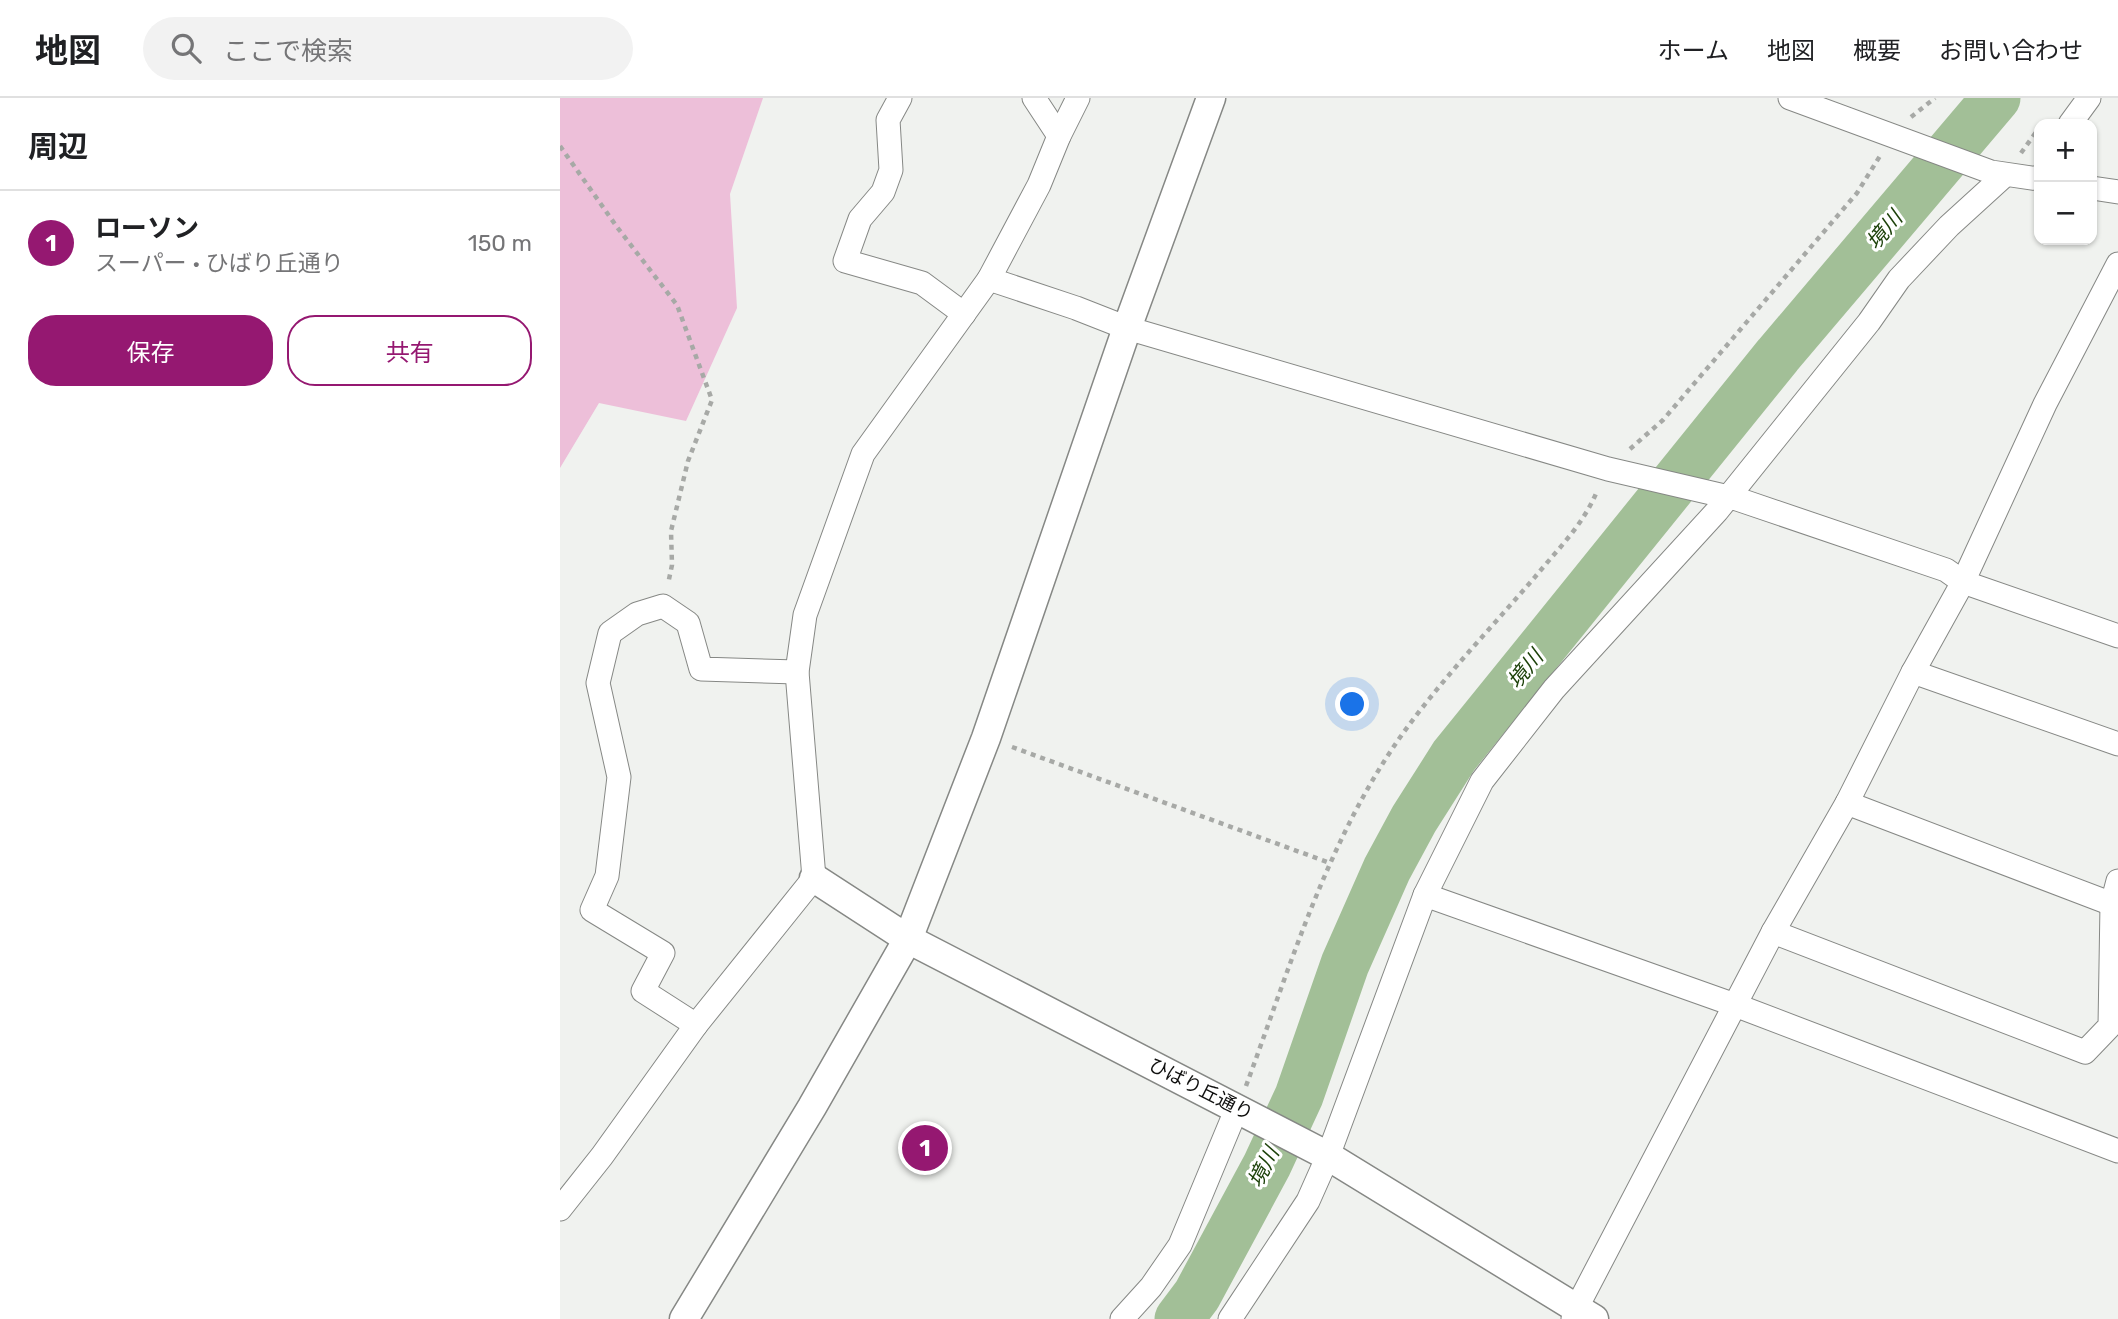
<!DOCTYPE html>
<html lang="ja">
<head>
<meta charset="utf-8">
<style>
  :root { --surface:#fff; --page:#f2f2f2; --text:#202124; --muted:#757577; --line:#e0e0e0; --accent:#951871 }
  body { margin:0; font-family:Rubik,"Noto Sans JP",sans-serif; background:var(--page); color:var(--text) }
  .controls { position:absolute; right:21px; top:21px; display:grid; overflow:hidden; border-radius:14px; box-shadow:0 2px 5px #0004 }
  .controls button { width:63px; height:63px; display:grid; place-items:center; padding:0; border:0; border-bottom:2px solid var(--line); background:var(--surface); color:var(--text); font:35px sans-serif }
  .you { position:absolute; left:793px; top:607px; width:24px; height:24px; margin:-18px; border:5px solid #fff; border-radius:50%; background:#1a73e8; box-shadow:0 0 0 10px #1a73e833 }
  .badge { display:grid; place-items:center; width:46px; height:46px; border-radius:50%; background:var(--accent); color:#fff; font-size:23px; font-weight:700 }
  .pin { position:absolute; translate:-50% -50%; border:4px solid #fff; box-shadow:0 2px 7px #0006 }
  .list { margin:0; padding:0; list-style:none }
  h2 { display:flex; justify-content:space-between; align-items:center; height:91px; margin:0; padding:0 28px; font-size:30px }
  h2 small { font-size:23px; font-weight:400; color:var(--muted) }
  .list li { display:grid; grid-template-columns:46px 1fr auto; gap:21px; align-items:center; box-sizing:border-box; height:105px; padding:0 28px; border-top:2px solid var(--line) }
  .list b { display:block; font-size:26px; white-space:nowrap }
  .list p { margin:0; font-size:23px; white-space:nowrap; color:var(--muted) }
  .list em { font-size:23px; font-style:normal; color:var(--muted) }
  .actions { display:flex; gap:14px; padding:21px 28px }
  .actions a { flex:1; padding:16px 0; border:2px solid var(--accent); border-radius:28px; text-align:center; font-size:24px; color:var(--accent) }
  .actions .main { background:var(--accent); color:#fff }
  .icon { flex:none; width:38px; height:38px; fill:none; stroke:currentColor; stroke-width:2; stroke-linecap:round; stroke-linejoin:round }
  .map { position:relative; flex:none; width:1558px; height:1221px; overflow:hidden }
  header { display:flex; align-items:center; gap:42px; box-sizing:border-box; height:98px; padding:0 35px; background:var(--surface); border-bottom:2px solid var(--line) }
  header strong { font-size:33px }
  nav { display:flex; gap:38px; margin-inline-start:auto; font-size:24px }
  .search { width:490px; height:63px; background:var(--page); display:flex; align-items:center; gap:18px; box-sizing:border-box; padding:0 24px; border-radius:38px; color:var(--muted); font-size:26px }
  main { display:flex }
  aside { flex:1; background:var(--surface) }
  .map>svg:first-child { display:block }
</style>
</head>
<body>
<header>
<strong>地図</strong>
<div class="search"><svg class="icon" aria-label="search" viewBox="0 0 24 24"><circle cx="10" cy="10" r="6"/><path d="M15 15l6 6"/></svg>ここで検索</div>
<nav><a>ホーム</a><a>地図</a><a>概要</a><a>お問い合わせ</a></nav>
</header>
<main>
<aside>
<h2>周辺<small></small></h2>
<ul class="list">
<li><span class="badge">1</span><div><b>ローソン</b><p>スーパー · ひばり丘通り</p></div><em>150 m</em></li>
</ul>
<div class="actions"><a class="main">保存</a><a>共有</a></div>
</aside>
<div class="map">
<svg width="1558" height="1221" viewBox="0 0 1558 1221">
  <rect width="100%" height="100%" fill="#f0f2ef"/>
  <!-- green -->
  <path fill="#edbfd9" d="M0,0H203L170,96L177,210L126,323L39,305L0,370Z"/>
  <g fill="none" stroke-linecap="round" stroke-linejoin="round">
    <!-- river -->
    <path stroke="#a2bf97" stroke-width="49" d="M619,1221L637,1197L707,1067L739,998L785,866L827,771L854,721L894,658L1218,257L1436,0"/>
    <!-- minor casing -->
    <g stroke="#868885" stroke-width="25">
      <g id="minor">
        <path d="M340,0L328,22L331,72L323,94L300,121L285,163L362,185L404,216"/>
        <path d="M474,0L499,38"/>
        <path d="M1230,0L1431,74L1479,81"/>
        <path d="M1510,26L1529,0"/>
        <path d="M1532,90L1558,94"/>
        <path d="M429,181L516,210L567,230L1048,371L1177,401L1386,472L1403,484L1558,538"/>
        <path d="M1353,574L1558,646"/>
        <path d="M1287,705L1552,806"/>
        <path d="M865,797L1175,907L1558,1053"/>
        <path d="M1213,834L1525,954L1550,928L1552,806L1558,783"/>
        <path d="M136,927L83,893L103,855L32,812L47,778L59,679L38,585L50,535L77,516L103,508L128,525L141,571L237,574"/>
        <path d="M0,1111L42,1058L136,927L254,780L237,574L245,517L303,356L429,181L479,87L499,38L518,0"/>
        <path d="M562,1221L591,1189L620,1147L677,1010"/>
        <path d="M670,1221L748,1103L768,1058L865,797L922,683L994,591L1157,413L1309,224L1339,181L1389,128L1445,77"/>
        <path d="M1013,1221L1016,1211L1213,834L1287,705L1353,574L1403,484L1485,306L1558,166"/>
      </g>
    </g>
    <!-- tertiary casing -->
    <g stroke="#868885" stroke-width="31">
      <g id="tertiary">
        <path d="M254,780L348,841L768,1058L1034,1221"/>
        <path d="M124,1221L252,1009L348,841L426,640L567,230L651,0"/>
      </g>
    </g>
    <!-- path -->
    <g stroke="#a7a9a6" stroke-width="4.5" stroke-dasharray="5 5" stroke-linecap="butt">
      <path d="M1351,19L1375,0"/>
      <path d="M0,48L57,129L117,207L152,302L128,363L111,433L112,467L108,486"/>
      <path d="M1461,55L1479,30"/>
      <path d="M1070,351L1103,322L1297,95L1320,58"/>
      <path d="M452,649L770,765"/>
      <path d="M686,988C730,869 767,743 841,638C881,582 930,531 975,479C997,452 1024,426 1037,393"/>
    </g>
    <!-- minor -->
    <use href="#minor" stroke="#fff" stroke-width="23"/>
    <!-- tertiary -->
    <use href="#tertiary" stroke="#fff" stroke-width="28"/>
  </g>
  <g text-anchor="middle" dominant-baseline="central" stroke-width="6" stroke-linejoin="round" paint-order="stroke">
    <!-- street labels -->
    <g font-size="19" fill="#0f0f0e" stroke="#fff">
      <text transform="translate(641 991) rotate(27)">ひばり丘通り</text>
    </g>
    <!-- water labels -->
    <g font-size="21" font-style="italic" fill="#1d420a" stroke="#fff">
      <text transform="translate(1324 132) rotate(-50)">境川</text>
      <text transform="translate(965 571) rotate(-51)">境川</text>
      <text transform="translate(703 1069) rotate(-63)">境川</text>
    </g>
  </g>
</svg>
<div class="controls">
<button>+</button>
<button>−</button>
</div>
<div class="you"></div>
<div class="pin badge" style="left:365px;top:1050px">1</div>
</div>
</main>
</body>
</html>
